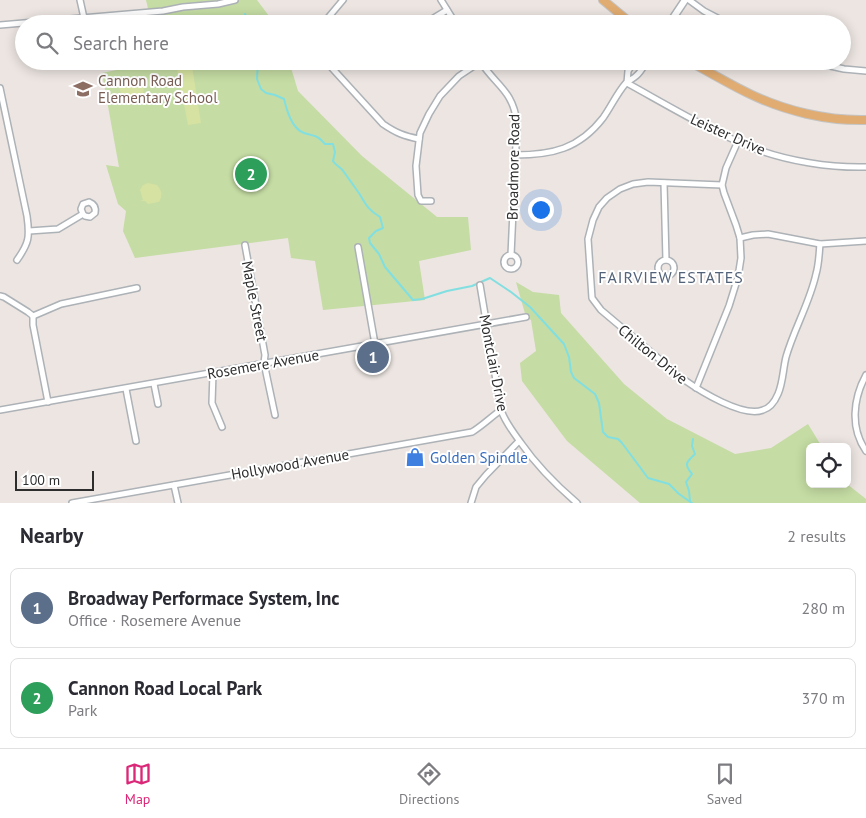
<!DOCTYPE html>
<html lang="en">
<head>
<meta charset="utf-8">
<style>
  :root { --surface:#fff; --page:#f2f2f3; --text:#2b2b33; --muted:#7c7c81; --line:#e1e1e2; --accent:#db2777 }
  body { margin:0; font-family:"PT Sans",sans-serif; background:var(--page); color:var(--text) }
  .controls { position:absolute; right:15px; bottom:15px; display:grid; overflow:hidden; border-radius:8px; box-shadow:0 2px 12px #0003 }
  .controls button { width:45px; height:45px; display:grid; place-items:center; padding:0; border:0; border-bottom:1px solid var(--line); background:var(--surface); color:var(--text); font:25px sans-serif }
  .scale { position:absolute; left:15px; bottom:12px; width:79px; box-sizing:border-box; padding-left:5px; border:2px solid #2d2d2d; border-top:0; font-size:14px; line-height:18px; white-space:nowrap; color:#2d2d2d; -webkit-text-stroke:4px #fff; paint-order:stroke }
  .you { position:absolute; left:540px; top:209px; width:18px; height:18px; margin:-12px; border:4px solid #fff; border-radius:50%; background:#1a73e8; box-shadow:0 0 0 8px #1a73e833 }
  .badge { display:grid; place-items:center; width:32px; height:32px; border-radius:50%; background:var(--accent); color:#fff; font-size:16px; font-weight:700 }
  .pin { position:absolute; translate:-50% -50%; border:2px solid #fff; box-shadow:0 1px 5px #0006 }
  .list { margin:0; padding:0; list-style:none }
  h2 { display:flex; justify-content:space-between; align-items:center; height:65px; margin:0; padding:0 20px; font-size:21px }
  h2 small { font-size:16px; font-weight:400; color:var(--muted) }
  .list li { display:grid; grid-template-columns:32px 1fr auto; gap:15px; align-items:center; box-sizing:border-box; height:80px; margin:0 10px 10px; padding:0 10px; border:1px solid var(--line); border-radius:8px }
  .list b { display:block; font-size:19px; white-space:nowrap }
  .list p { margin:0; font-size:16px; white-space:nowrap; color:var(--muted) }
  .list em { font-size:16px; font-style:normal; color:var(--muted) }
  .icon { flex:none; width:28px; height:28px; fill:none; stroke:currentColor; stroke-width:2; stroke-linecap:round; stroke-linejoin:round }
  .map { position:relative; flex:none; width:866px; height:503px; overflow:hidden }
  .search { position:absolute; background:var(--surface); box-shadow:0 2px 12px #0003; left:15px; right:15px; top:15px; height:55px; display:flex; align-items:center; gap:12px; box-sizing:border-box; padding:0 18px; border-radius:28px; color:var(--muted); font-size:19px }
  .sheet { height:245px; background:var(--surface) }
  nav { display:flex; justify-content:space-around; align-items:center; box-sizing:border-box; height:70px; border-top:1px solid var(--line); background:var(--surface); font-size:14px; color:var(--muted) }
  nav a { display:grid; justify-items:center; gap:2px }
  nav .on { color:var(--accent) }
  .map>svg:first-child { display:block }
</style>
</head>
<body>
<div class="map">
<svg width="866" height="503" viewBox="0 0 866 503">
  <rect width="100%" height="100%" fill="#ece5e1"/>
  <!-- green -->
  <g fill="#c5dca4">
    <path d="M146,0H257L275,24H138L136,15L149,13Z"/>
    <path d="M145,61H289L298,91L362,156L437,217H468L471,250L419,261L425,300L323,310L315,261L291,258L288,238L135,258L123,231L126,211L118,204L106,165L119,167L102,73L145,64Z"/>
    <path d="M516,282L533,292L559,295L561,313L624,384L667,419L735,454L771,448L808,424L822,447H810V484H847L866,499V503H640L567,441L522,381L520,363L536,351L531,320L526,317Z"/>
  </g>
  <!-- pitch -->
  <g fill="#d6e2a1">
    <path d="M192,66L201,123L188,125L177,69Z"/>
    <path d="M138,76C148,87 144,96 134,104H124L119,87L113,85L118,77L123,81Z"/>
    <path d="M148,183L157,185C162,191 163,195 159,202L148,204L145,201H140L143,200L140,190L143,185Z"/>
  </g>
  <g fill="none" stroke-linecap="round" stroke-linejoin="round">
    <!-- stream -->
    <g stroke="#81dfe1" stroke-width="2">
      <path d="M245,14L250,24"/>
      <path d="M258,61L257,79L261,89L266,93L275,95L284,99C287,111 292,129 304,133C316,137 316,134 325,144H333L335,152L333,161C336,166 341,167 344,172C348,178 352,183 356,189C366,202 364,207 380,217L383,228L376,231L369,238L370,243L379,254L385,267L413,300L422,299L447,291L472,286L490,278L511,292L530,307L564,344L569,357L571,372L574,378L595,394L599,403L603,432L608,437L618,439L622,443L648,478L669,484L679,494L692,503"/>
      <path d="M690,501L689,491L686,482L692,474C683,463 687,462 695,454L692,446L693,439"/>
    </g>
    <!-- minor casing -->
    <g stroke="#adb2b7" stroke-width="8">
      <g id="minor">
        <path d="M80,0L84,18"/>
        <path d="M441,0L456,24"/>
        <path d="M689,0L704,11L729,24"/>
        <path d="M325,24L327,19L343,0"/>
        <path d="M424,24L447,10"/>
        <path d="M0,25L163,11L183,7L218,4L235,0"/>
        <path d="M327,61L331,67L383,124C396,133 404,136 419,139"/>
        <path d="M480,61C496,86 513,90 517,123L511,255"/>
        <path d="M808,61L844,69L866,71"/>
        <path d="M627,83C667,105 710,131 753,148C787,161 830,168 866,167"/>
        <path d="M627,83L628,71L635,61"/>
        <path d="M0,88L27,216C30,237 29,243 17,260"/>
        <path d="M515,155C552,155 579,149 603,118C611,107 617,93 626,83C629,80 633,79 636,76C640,73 644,66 647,61"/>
        <path d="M664,183L666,260"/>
        <path d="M722,185L648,182L633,184L620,189L607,198L599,207L593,220L588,239L592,298L601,310L683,379C700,391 743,418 763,410C770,408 775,401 778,394C783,383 783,369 786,357C794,329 810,302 816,274C819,264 819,254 820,244"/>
        <path d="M431,201H421L418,195L416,166L420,133L429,114L440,96L459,76L480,62"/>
        <path d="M29,231L58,229L83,214L85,216L90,217L95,213C96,208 94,204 89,202L83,204L81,209L83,214"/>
        <path d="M740,238L753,235L768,234L820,244L866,241"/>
        <path d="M245,245L265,355L264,363L275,415"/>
        <path d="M358,247L375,344"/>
        <circle cx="511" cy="262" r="7"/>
        <circle cx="666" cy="268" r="8"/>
        <path d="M480,285L501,410C505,422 513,432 521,443C537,466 556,485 577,503"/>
        <path d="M0,296L4,297L28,312L33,316"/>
        <path d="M33,316L61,304L137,288"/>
        <path d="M33,316V325L48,402"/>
        <path d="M213,373L212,403L222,427"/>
        <path d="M866,375C853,399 850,428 866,451"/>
        <path d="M154,384L158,404"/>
        <path d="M696,388L729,306L738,277L741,258L740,238L736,225L724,193L722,185L726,168L738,141"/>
        <path d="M126,389L136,441"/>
        <path d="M0,410L526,317"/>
        <path d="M174,485L178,503"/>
        <path d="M72,503L472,432C482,426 491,417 501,410"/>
        <path d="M471,503L476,487L486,475L519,441"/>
      </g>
    </g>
    <!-- tertiary casing -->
    <g stroke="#adb2b7" stroke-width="9">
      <path id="tertiary" d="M669,24L685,0"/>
    </g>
    <!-- primary casing -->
    <g stroke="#c4c4c4" stroke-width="10">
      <g id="primary">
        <path d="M603,0L632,24"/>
        <path d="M689,61C709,72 729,84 750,94C785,111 827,121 866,120"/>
      </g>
    </g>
    <!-- minor -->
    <use href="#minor" stroke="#fff" stroke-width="5"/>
    <!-- tertiary -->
    <use href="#tertiary" stroke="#fff" stroke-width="6"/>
    <!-- primary -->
    <use href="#primary" stroke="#e1ac71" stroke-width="8"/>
  </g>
  <!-- icons -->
  <defs>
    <g id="school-bare" transform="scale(1.5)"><path d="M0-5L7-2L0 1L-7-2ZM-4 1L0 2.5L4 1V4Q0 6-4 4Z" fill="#8d6e63" stroke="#fff" stroke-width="2.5" paint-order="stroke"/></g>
    <g id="shop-bare" transform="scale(1.5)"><path d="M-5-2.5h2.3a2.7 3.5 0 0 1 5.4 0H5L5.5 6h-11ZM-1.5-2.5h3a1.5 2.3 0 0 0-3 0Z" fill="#3f7fe0" stroke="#fff" stroke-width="2.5" paint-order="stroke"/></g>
  </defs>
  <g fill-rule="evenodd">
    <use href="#school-bare" x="83" y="89"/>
    <use href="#shop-bare" x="415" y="457"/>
  </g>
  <g text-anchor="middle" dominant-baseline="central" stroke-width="4" stroke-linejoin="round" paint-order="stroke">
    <!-- education labels -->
    <g font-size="15" fill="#785e54" stroke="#fff" text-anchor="start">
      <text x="98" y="80">Cannon Road<tspan x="98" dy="17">Elementary School</tspan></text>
    </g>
    <!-- street labels -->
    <g font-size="15" fill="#2d2d2d" stroke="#fff">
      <text transform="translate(728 134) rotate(24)">Leister Drive</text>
      <text transform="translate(513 167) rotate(-89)">Broadmore Road</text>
      <text transform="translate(255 301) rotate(79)">Maple Street</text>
      <text transform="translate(653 354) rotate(39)">Chilton Drive</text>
      <text transform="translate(494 363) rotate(79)">Montclair Drive</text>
      <text transform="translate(263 364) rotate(-10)">Rosemere Avenue</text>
      <text transform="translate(290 464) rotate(-10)">Hollywood Avenue</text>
    </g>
    <!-- shop labels -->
    <g font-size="15" fill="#366cbe" stroke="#fff" text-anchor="start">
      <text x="430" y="457">Golden Spindle</text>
    </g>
    <!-- neighbourhood labels -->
    <g font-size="16" letter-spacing="1" fill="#526278" stroke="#fff">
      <text x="671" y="277">FAIRVIEW ESTATES</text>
    </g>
  </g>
</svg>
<div class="controls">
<button><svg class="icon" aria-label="locate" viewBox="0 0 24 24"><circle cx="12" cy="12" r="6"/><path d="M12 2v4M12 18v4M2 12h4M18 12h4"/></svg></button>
</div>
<div class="scale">100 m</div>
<div class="you"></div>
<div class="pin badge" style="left:373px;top:357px;background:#5c6f8a">1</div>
<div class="pin badge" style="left:251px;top:174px;background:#2e9e5b">2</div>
<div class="search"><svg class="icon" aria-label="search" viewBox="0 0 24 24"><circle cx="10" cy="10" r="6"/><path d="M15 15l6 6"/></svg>Search here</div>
</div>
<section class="sheet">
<h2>Nearby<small>2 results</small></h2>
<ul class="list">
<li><span class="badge" style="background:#5c6f8a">1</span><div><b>Broadway Performace System, Inc</b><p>Office · Rosemere Avenue</p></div><em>280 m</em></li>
<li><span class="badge" style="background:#2e9e5b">2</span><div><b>Cannon Road Local Park</b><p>Park</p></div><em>370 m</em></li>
</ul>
</section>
<nav>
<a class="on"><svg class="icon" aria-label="map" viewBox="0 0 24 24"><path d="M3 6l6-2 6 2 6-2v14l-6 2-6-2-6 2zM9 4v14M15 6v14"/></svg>Map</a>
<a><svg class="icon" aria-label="directions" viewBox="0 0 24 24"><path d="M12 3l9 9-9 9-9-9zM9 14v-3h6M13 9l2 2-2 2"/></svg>Directions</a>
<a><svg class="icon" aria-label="saved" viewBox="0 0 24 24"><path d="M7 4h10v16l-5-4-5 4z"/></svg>Saved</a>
</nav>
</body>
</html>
